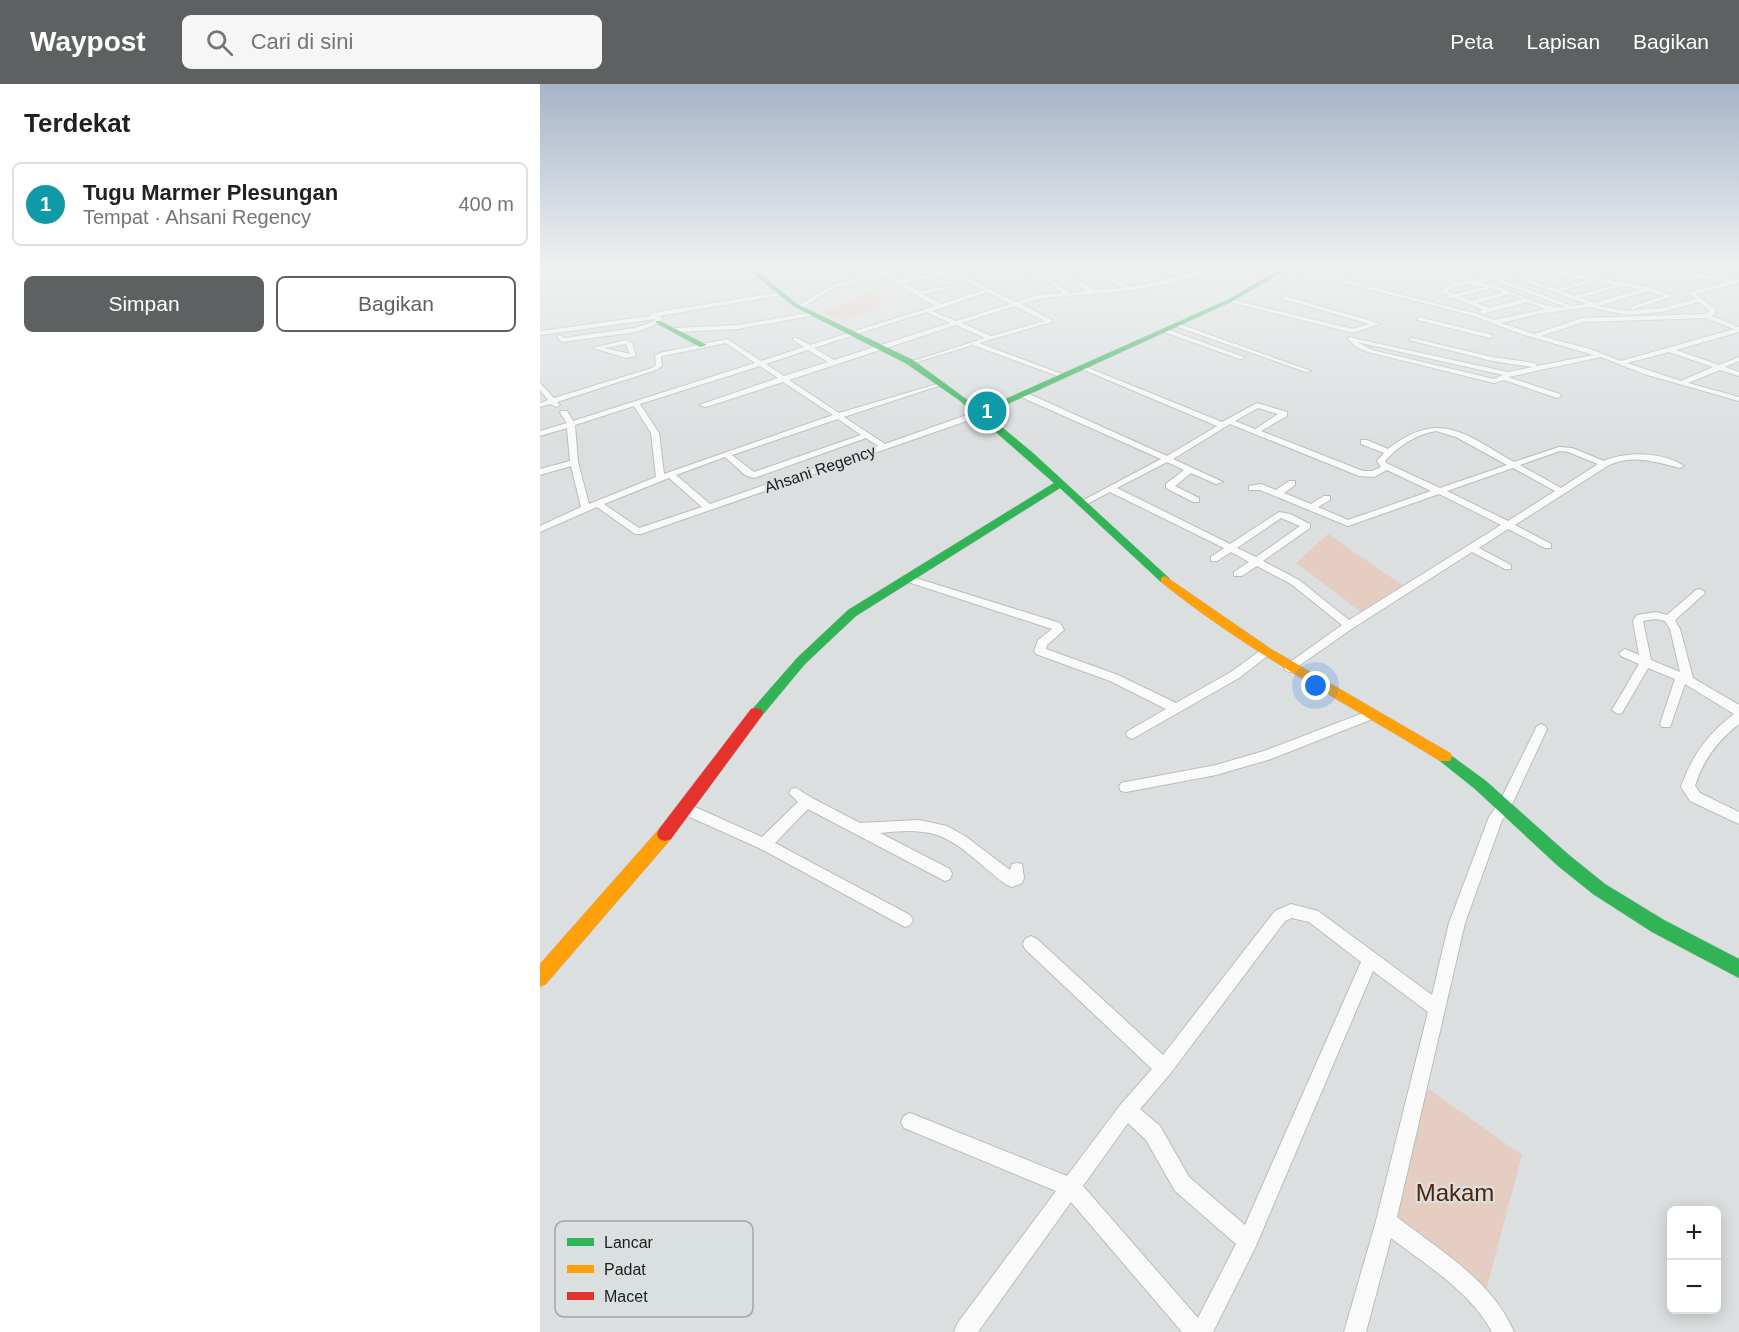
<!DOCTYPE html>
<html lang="id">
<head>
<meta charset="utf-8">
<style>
  :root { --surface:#fff; --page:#f6f6f6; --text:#202124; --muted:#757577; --line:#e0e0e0; --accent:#5e6161 }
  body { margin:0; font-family:Helvetica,sans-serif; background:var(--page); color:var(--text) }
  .controls { position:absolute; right:18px; bottom:18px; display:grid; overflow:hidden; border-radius:9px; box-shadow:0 3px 15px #0003 }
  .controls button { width:54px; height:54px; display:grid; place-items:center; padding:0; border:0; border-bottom:2px solid var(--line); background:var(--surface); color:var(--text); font:30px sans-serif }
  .you { position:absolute; left:776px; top:602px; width:21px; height:21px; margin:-15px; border:4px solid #fff; border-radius:50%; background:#1a73e8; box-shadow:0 0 0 9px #1a73e833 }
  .badge { display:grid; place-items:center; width:39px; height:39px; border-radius:50%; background:var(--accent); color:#fff; font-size:20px; font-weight:700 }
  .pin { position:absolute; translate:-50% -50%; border:3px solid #fff; box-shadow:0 2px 6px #0006 }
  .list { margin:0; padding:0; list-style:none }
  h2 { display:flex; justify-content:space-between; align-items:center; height:78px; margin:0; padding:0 24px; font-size:26px }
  h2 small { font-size:20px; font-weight:400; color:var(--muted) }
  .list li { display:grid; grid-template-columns:39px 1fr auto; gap:18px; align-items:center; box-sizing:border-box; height:84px; margin:0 12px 12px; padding:0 12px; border:2px solid var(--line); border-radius:9px }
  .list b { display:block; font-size:22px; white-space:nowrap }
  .list p { margin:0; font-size:20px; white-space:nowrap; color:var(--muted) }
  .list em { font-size:20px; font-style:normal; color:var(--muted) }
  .actions { display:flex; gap:12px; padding:18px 24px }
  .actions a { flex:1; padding:14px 0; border:2px solid var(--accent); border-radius:9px; text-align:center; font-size:21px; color:var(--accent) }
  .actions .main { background:var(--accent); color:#fff }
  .icon { flex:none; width:33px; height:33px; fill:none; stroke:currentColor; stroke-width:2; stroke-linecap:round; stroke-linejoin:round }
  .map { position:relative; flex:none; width:1199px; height:1248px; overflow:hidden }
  header { display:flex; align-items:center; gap:36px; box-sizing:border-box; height:84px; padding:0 30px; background:var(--accent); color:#fff }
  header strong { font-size:28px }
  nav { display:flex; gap:33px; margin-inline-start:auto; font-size:21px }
  .search { width:420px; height:54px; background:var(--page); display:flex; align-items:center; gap:15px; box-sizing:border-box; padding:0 21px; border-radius:9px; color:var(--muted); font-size:22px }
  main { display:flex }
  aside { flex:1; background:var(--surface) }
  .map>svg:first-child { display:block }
</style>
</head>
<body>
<header>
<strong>Waypost</strong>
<div class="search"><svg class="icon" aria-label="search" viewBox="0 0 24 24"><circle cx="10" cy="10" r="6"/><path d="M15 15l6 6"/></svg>Cari di sini</div>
<nav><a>Peta</a><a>Lapisan</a><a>Bagikan</a></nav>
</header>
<main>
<aside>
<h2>Terdekat<small></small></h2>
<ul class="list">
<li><span class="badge" style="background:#0f9aa8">1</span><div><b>Tugu Marmer Plesungan</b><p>Tempat · Ahsani Regency</p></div><em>400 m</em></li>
</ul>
<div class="actions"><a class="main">Simpan</a><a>Bagikan</a></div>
</aside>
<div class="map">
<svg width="1199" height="1248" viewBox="0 0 1199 1248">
  <rect width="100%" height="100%" fill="#dbdfdf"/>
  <!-- green -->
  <g fill="#e5cdc1">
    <path d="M331,208L349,216L333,222L334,226L332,228L302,236L282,228Z"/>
    <path d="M788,450L865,503L822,529L756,479Z"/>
    <path d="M887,1004L982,1071L945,1210L850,1136Z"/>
  </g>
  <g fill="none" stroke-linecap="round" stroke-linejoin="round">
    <!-- street casing -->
    <g stroke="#bbbdbd" stroke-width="2">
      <g id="street">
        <path d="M340,183H346L345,187L360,196L406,187L399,183H406L412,186L438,183L416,188L476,218L497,211L522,209L511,200L513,197L529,209L547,207L534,198L536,195L553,206L584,204L549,185L526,190L523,188L542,183H553L591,203L637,193L618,183H625L642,192L668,183H676C639,201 595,206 554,210C529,212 504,212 481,220L512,236V238L439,259L527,292V294H523L433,261L370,280V278L445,254L416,241L249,296L299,329L404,298V300L304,333L345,360L438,327H444V331L101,450H95L57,423L0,448V442L41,423L31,382L0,391V385L30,377L27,344L0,352V347L27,339L20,329L21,327H27L33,337L215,279L186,259L123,272L121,273L122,282L116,286L17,318L20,321L16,323L11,320L0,323V319L8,316L0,306V299L14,314L112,284L116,281L115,272L119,269L187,255L221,277L264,263L253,256V254H257L270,261L395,222L341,190L294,204L261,224L256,223L290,202L340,187ZM410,190L444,206L401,220L383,210L412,204V202L379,207L364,199ZM448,208L470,220L416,237L392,227ZM475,222L505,237L451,252L422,239ZM386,228L410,239L294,276L274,264ZM268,266L288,278L244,292L226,280ZM220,282L238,294L159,321L166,323L243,298L293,331L124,390L119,349L100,320ZM94,322L111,349L116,393L49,420L38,378L35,341ZM298,335L321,351L214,388L192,371ZM326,354L338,362L170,420L136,391L185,373L205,391L214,394ZM129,394L162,423L99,444L64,420Z"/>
        <path d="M469,183H475L486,194L481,195Z"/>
        <path d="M510,183H515L516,184L513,186Z"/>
        <path d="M711,183H721L744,190L741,192Z"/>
        <path d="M753,183L938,230L955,236L1005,225L988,218L942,230L939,228L943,226L914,214H908L909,212L900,207C942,175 986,228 1026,223L953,196L937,198L934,196L953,192L1032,222L1047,220L975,194L1007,185L1109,203L1133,212L1092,226L1090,223L1124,212L1108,207L1058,222L1086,227L1122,224L1156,215L1150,210V208L1199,195V199L1156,210L1175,225L1176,228L1172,232L1199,243V248L1136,266L1179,281L1199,273V277L1185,283L1199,288V292L1180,286L1148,299L1199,313V317L1104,290L1061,273L968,293L1020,310L1021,312L1017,314L964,296L954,299L828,268L816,263L808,255V253L968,288L993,283L952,277L869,256L872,254L952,273L994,279L996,280L997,282L1054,271L981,250L934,232L746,184ZM1007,189L1049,196L1015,205L984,194ZM1055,197L1074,201L1035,212L1021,207ZM927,200L945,203L915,210L907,207L916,202ZM1081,202L1101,205L1054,219L1040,214ZM952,204L964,208L931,217L920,212ZM970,210L982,215L949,224L937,219ZM1159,218L1170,227L1166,230L1042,234L994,250L961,239L998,230L1049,223L1086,231L1122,228ZM1166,234L1194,245L1081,277L1050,265L1001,252L1043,238ZM817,258L963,291L954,295L832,266ZM1129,268L1173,283L1141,297L1087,279Z"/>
        <path d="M1143,188L1189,194L1192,196L1189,198L1141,191Z"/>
        <path d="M241,208L243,211L119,232L122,234L120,239L96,248L22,258L17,253L20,251L24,254L95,244L115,237L116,235L0,251V247L110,232L112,229Z"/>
        <path d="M745,212L838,239L839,240L813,249L686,217L689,215L813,245L829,240L743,215Z"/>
        <path d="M274,228L276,231L198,245L134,248L131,246L134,244L198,241Z"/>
        <path d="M879,233L952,251L953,252L950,254L877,236Z"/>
        <path d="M635,240H639L771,287L766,288L635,242Z"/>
        <path d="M626,245L704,273L705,274L700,275L624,248L623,247Z"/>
        <path d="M86,256L92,259L96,272L86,274L53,264ZM86,260L90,270L64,264Z"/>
        <path d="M542,283H546L682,338L717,319L747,328V332L721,347L823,387H832L841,383L837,377L844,369L821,360V356H827L848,365C900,324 926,351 974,378L1019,363L1032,364L1064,377C1087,367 1123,368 1144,382L1140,384C1115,378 1093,370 1069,381L975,441L1011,460V464H1005L968,445L939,464L971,481V485H965L932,468L813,544L750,588L746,587L744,584L746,581L802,541L751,500L717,482L702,492H694V488L709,478L691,468L677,477H671V473L684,464L570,408L545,421L542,422L538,419L621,375L481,313V309H487L627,372L677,342L542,285ZM718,324L738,330L715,345L695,337ZM690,340L819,392L834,393L847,386L891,407L808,436L778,423L790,416V412H784L771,420L744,409L755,401V397H749L736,406L721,400L709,402V406H720L808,442L899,410L961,441L809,536L759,496L723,477L770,444V440L750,430L739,428L690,460L577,404L627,378L644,386L626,400V404L653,418H659V414L635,402L651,389L676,400L683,398L633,375ZM896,347L916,353L967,381L900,404L846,379L845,377C858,362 877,350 896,347ZM1020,367L1028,368L1058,380L1021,404L980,381ZM973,384L1015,407L968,437L907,407ZM741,434L760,442L716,473L697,464Z"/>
        <path d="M366,491L520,539L524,546L507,561L506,565L578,591L636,619L691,588L721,566H729L731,569L699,594L592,655L588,653L586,650L588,647L626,625L570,597L496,570L494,567L498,556L512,545L362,496L361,494Z"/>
        <path d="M1160,505L1165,508L1164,510L1135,536L1140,545L1153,594L1199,621V640C1177,657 1163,676 1155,702L1160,709L1199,728V740L1150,717L1141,703C1152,671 1168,650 1194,630L1145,600L1130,643H1122L1120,640L1135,595L1108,584L1082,629L1078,630L1072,626L1099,580L1081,572L1079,569L1085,565L1099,571L1093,537L1097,531L1116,528L1127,531L1156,506ZM1116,535L1125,537L1130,545L1140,588L1111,576L1103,537Z"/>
        <path d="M831,626L835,628L837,631L835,634L731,675L676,691L586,708L581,707L579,703L581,699L586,698L676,681L724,667Z"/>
        <path d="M1001,640L1005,642L1007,645L969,727L962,736L925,839L857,1133C899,1166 952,1196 974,1248H952C931,1208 886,1181 851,1154L826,1248H804L836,1137L888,928L833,887L715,1164L673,1248H642L531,1118L438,1248H414L417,1240L516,1107L364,1044L361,1038L364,1032L370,1029L527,1092L581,1020L612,985L485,865L483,860L485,855L491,852L497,855L623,971L735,827L751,820L778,827L892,911L909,839L949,733L959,719L997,642ZM752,834L769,838L821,878L705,1141L649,1093L620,1042L600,1025L630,990L745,837ZM588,1039L606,1056L635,1107L696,1160L658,1234L543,1102Z"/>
        <path d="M256,704L272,714L320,739L379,736L407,742L425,752L470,786L472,780L477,779L482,780L484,794L482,799L472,803L467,801C444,785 423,760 397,751C379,745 358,747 340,749L410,785L412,790L410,795L405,797L268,725L235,759L370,831L373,836L370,841L365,843L219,764L141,729L139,725L141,721L146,719L222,753L258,718L249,709L251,705Z"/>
      </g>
    </g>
    <!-- fast casing -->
    <g stroke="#bbbdbd" stroke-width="1">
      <g id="fast">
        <path d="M205,183H212L257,220L373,276L441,326L687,216L744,183H752L691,218L446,330L493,369L629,494V498H621L520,404L316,532L265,580L221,633L216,634L209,629L257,574L308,526L514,399L419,316L367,280L253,222Z"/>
        <path d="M116,237H120L167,261L160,263L116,239Z"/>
        <path d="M905,667L946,697L1029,771L1065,800L1124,836L1199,875V894L1112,848L1053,810L1018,782L935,705L900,677L898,673L900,669Z"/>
      </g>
    </g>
    <!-- slow casing -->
    <g stroke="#bbbdbd" stroke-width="1">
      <g id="slow">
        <path d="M625,492L731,565L910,669L912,673L910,677H900C806,619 708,568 621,498V494Z"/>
        <path d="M125,743L131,745L133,750L131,755L6,900L0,903V880L119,745Z"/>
      </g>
    </g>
    <!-- jam casing -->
    <g stroke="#bbbdbd" stroke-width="1">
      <path id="jam" d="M216,624L221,625L223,629L221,633L131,755L125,757L119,755L117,750L119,745L211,625Z"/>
    </g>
    <!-- street -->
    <use href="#street" fill="#fafafa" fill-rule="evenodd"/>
    <!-- fast -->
    <use href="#fast" fill="#30b455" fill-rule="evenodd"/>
    <!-- slow -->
    <use href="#slow" fill="#ff9f0a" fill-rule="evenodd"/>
    <!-- jam -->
    <use href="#jam" fill="#e5322d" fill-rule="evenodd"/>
  </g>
  <!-- sky -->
  <linearGradient id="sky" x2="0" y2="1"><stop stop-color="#a7b4c8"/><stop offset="0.51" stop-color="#eff1f1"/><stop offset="1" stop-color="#eff1f1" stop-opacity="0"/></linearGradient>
  <rect width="1199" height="358" fill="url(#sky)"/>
  <g text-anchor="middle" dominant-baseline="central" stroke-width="4.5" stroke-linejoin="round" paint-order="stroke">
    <!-- far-street labels -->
    <g font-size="16" fill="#1b1d1d" stroke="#dae0e0">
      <text transform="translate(280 385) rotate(-19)">Ahsani Regency</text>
    </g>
    <!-- near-park labels -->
    <g font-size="24" fill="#522307" stroke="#dae0e0">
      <text x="915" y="1108">Makam</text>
    </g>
  </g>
  <!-- legend -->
  <rect x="15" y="1137" width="198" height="96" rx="9" fill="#dae0e0" stroke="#a1a6a6" stroke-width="1.5"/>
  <rect x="27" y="1154" width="27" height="8" fill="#30b455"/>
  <rect x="27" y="1181" width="27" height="8" fill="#ff9f0a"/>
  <rect x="27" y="1208" width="27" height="8" fill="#e5322d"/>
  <g font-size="16" fill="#1b1d1d">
    <text x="64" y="1164">Lancar</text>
    <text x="64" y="1191">Padat</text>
    <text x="64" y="1218">Macet</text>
  </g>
</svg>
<div class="controls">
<button>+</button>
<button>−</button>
</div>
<div class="you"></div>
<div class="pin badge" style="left:447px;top:327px;background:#0f9aa8">1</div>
</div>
</main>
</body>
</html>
